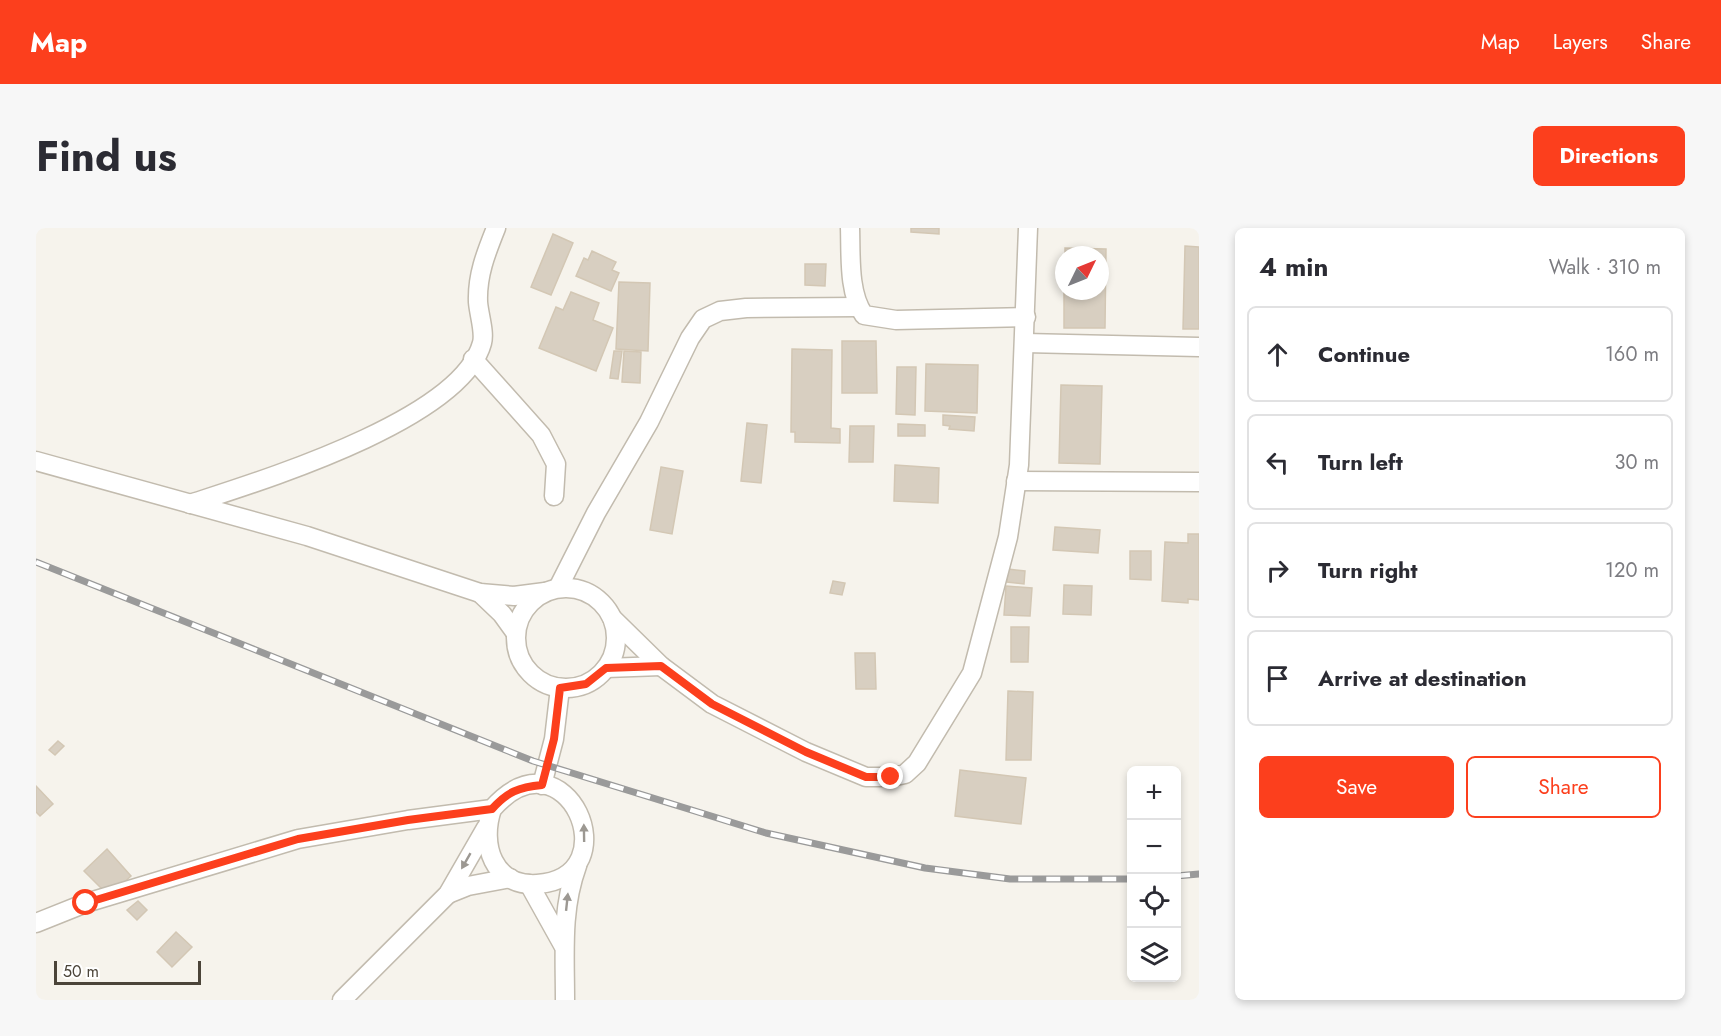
<!DOCTYPE html>
<html lang="en">
<head>
<meta charset="utf-8">
<style>
  :root { --surface:#fff; --page:#f7f7f7; --text:#2b2b33; --muted:#7c7c81; --line:#e1e1e2; --accent:#fc3f1d }
  body { margin:0; font-family:Jost,sans-serif; background:var(--page); color:var(--text) }
  .controls { position:absolute; right:18px; bottom:18px; display:grid; overflow:hidden; border-radius:9px; box-shadow:0 3px 9px #0003 }
  .controls button { width:54px; height:54px; display:grid; place-items:center; padding:0; border:0; border-bottom:2px solid var(--line); background:var(--surface); color:var(--text); font:30px sans-serif }
  .compass { position:absolute; left:1019px; top:18px; width:54px; height:54px; border-radius:50%; background:var(--surface); box-shadow:0 3px 9px #0003; rotate:47deg }
  .scale { position:absolute; left:18px; bottom:15px; width:147px; box-sizing:border-box; padding-left:6px; border:3px solid #4b4439; border-top:0; font-size:16px; line-height:21px; white-space:nowrap; color:#4b4439; -webkit-text-stroke:4px #fff; paint-order:stroke }
  .stop { position:absolute; width:18px; height:18px; margin:-14px; border:4px solid #fc3f1d; border-radius:50%; background:#fff }
  .stop.end { background:#fc3f1d; border-color:#fff; box-shadow:0 2px 6px #0008 }
  .list { margin:0; padding:0; list-style:none }
  h2 { display:flex; justify-content:space-between; align-items:center; height:78px; margin:0; padding:0 24px; font-size:26px }
  h2 small { font-size:20px; font-weight:400; color:var(--muted) }
  .list li { display:grid; grid-template-columns:39px 1fr auto; gap:18px; align-items:center; box-sizing:border-box; height:96px; margin:0 12px 12px; padding:0 12px; border:2px solid var(--line); border-radius:9px }
  .list b { display:block; font-size:22px; white-space:nowrap }
  .list em { font-size:20px; font-style:normal; color:var(--muted) }
  .actions { display:flex; gap:12px; padding:18px 24px }
  .actions a { flex:1; padding:14px 0; border:2px solid var(--accent); border-radius:9px; text-align:center; font-size:21px; color:var(--accent) }
  .actions .main { background:var(--accent); color:#fff }
  .icon { flex:none; width:33px; height:33px; fill:none; stroke:currentColor; stroke-width:2; stroke-linecap:round; stroke-linejoin:round }
  .map { position:relative; flex:none; width:1163px; height:772px; overflow:hidden; border-radius:9px }
  header { display:flex; align-items:center; gap:36px; box-sizing:border-box; height:84px; padding:0 30px; background:var(--accent); color:#fff }
  header strong { font-size:28px }
  nav { display:flex; gap:33px; margin-inline-start:auto; font-size:21px }
  .intro { display:flex; align-items:center; justify-content:space-between; box-sizing:border-box; height:144px; padding:0 36px }
  h1 { margin:0; font-size:42px }
  .button { padding:15px 27px; border-radius:9px; background:var(--accent); color:#fff; font-size:21px; font-weight:700 }
  main { display:flex; gap:36px; padding:0 36px }
  aside { flex:1; background:var(--surface); border-radius:9px; box-shadow:0 3px 9px #0003 }
  .map>svg:first-child { display:block }
</style>
</head>
<body>
<header>
<strong>Map</strong>
<nav><a>Map</a><a>Layers</a><a>Share</a></nav>
</header>
<div class="intro"><h1>Find us</h1><a class="button">Directions</a></div>
<main>
<div class="map">
<svg width="1163" height="772" viewBox="0 0 1163 772">
  <rect width="100%" height="100%" fill="#f6f3ec"/>
  <!-- building -->
  <g fill="#d8cfc1" stroke="#d3c7b4" stroke-width="1.5">
    <path d="M875,0H903V6L875,4Z"/>
    <path d="M517,6L537,15L515,67L495,59Z"/>
    <path d="M1149,18L1163,19V101H1147Z"/>
    <path d="M1029,20L1070,21L1069,100H1028V63H1064V27H1029Z"/>
    <path d="M556,23L580,34L576,42L583,45L575,63L540,48L548,30L552,32Z"/>
    <path d="M769,36H790L789,58L769,57Z"/>
    <path d="M583,54L614,55L612,123L580,121Z"/>
    <path d="M535,64L563,75L557,92L577,100L560,143L503,120L520,79L527,82Z"/>
    <path d="M806,113H840L841,165H806Z"/>
    <path d="M756,121L796,122L795,200L804,201V215L759,214V204H755Z"/>
    <path d="M578,123H586L582,151L574,150Z"/>
    <path d="M588,123L605,124L604,155L586,154Z"/>
    <path d="M890,136L942,137L941,185L889,183Z"/>
    <path d="M861,139H880L879,187L860,186Z"/>
    <path d="M1025,157L1066,158L1064,236L1023,235Z"/>
    <path d="M907,187L939,189L938,203L913,201L914,198L907,197Z"/>
    <path d="M711,195L731,197L725,255L705,253Z"/>
    <path d="M862,196L889,197V208H862Z"/>
    <path d="M814,198H838L837,234H813Z"/>
    <path d="M859,237L903,240L902,275L858,273Z"/>
    <path d="M625,239L647,243L636,306L614,302Z"/>
    <path d="M1019,299L1064,302L1062,325L1017,322Z"/>
    <path d="M1152,306H1163V372L1152,371V375L1126,373L1129,314L1152,315Z"/>
    <path d="M1094,323H1115V352L1094,351Z"/>
    <path d="M972,341L989,343L988,356L971,354Z"/>
    <path d="M797,353L809,355L806,367L794,365Z"/>
    <path d="M1028,357L1056,358L1055,387L1027,386Z"/>
    <path d="M970,358L996,360L994,388L968,387Z"/>
    <path d="M975,399H993L992,434H975Z"/>
    <path d="M819,425H839L840,461H820Z"/>
    <path d="M972,463L997,464L995,532H970Z"/>
    <path d="M22,513L28,518L19,527L13,522Z"/>
    <path d="M924,542L990,550L985,596L919,588Z"/>
    <path d="M0,558L17,576L4,588L0,584Z"/>
    <path d="M71,621L95,648L73,668L48,643Z"/>
    <path d="M102,673L111,682L101,692L91,682Z"/>
    <path d="M140,704L156,719L136,739L121,724Z"/>
  </g>
  <g fill="none" stroke-linecap="round" stroke-linejoin="round">
    <!-- street casing -->
    <g stroke="#c2bbae" stroke-width="21">
      <g id="street">
        <path d="M814,0C815,26 812,65 828,87L860,92L990,89"/>
        <path d="M989,115L1163,119"/>
        <path d="M437,131L505,207L520,236L518,268"/>
        <path d="M0,233L271,308L444,365L478,368L509,364"/>
        <path d="M980,253L1163,254"/>
        <path d="M154,276C224,253 425,192 446,115C449,104 443,87 442,74C441,47 450,25 460,0"/>
        <circle cx="530" cy="410" r="50"/>
        <path d="M522,360L560,285L613,194L654,110L667,91L684,83L710,80L822,79"/>
        <path d="M444,365L466,386L479,404"/>
        <path d="M576,390L625,438L676,476L770,524L830,549H855L869,546L881,535L936,445L972,309L983,237L992,0"/>
        <path d="M570,440L625,438"/>
        <path d="M506,557L518,511L524,460"/>
        <path d="M493,656L527,717"/>
        <path d="M412,666L432,658L474,650"/>
        <path d="M0,695L50,675L262,611L372,592L456,581C530,497 596,650 501,656C457,659 444,616 456,581"/>
        <path d="M306,772L412,666L450,600"/>
        <path d="M529,772C529,725 525,682 541,638"/>
      </g>
    </g>
    <!-- street -->
    <use href="#street" stroke="#fff" stroke-width="18"/>
    <!-- rail casing -->
    <g stroke="#9a9a9a" stroke-width="7">
      <g id="rail">
        <path d="M0,334L497,533L730,605L889,640L974,651H1096"/>
        <path d="M1140,648L1163,646"/>
      </g>
    </g>
    <!-- rail -->
    <use href="#rail" stroke="#fff" stroke-width="4.5" stroke-dasharray="14" stroke-linecap="butt"/>
  </g>
  <!-- one-way arrows -->
  <defs><path id="oneway-solid" d="M-6-.8H1V-3.2L6.5 0L1 3.2V.8H-6Z" transform="scale(1.5)"/></defs>
  <g fill="#9c9892">
    <use href="#oneway-solid" transform="translate(548 605) rotate(-91)"/>
    <use href="#oneway-solid" transform="translate(430 633) rotate(120)"/>
    <use href="#oneway-solid" transform="translate(531 674) rotate(-84)"/>
  </g>
  <g fill="none" stroke-linecap="round" stroke-linejoin="round">
    <!-- route -->
    <path stroke="#fc3f1d" stroke-width="8" d="M50,675L262,611L372,592L456,581C471,564 483,559 506,557L518,511L524,460L550,456L570,440L625,438L676,476L770,524L830,549H855"/>
  </g>
</svg>
<div class="controls">
<button>+</button>
<button>−</button>
<button><svg class="icon" aria-label="locate" viewBox="0 0 24 24"><circle cx="12" cy="12" r="6"/><path d="M12 2v4M12 18v4M2 12h4M18 12h4"/></svg></button>
<button><svg class="icon" aria-label="layers" viewBox="0 0 24 24"><path d="M12 4l9 5-9 5-9-5zM3 14l9 5 9-5"/></svg></button>
</div>
<svg class="compass" viewBox="-18 -18 36 36"><path d="M0-13l5 13h-10z" fill="#e53935"/><path d="M0 13l5-13h-10z" fill="#7c7c81"/></svg>
<div class="scale">50 m</div>
<div class="stop" style="left:50px;top:675px"></div>
<div class="stop end" style="left:855px;top:549px"></div>
</div>
<aside>
<h2>4 min<small>Walk · 310 m</small></h2>
<ul class="list">
<li><svg class="icon" aria-label="ahead" viewBox="0 0 24 24"><path d="M12 20V5M6 11l6-6 6 6"/></svg><div><b>Continue</b></div><em>160 m</em></li>
<li><svg class="icon" aria-label="left" viewBox="0 0 24 24"><path d="M17 20v-9H6M10 6l-5 5 5 5"/></svg><div><b>Turn left</b></div><em>30 m</em></li>
<li><svg class="icon" aria-label="right" viewBox="0 0 24 24"><path d="M7 20v-9h11M14 6l5 5-5 5"/></svg><div><b>Turn right</b></div><em>120 m</em></li>
<li><svg class="icon" aria-label="arrive" viewBox="0 0 24 24"><path d="M6 21V4h12l-3 4 3 4H6"/></svg><div><b>Arrive at destination</b></div></li>
</ul>
<div class="actions"><a class="main">Save</a><a>Share</a></div>
</aside>
</main>
</body>
</html>
